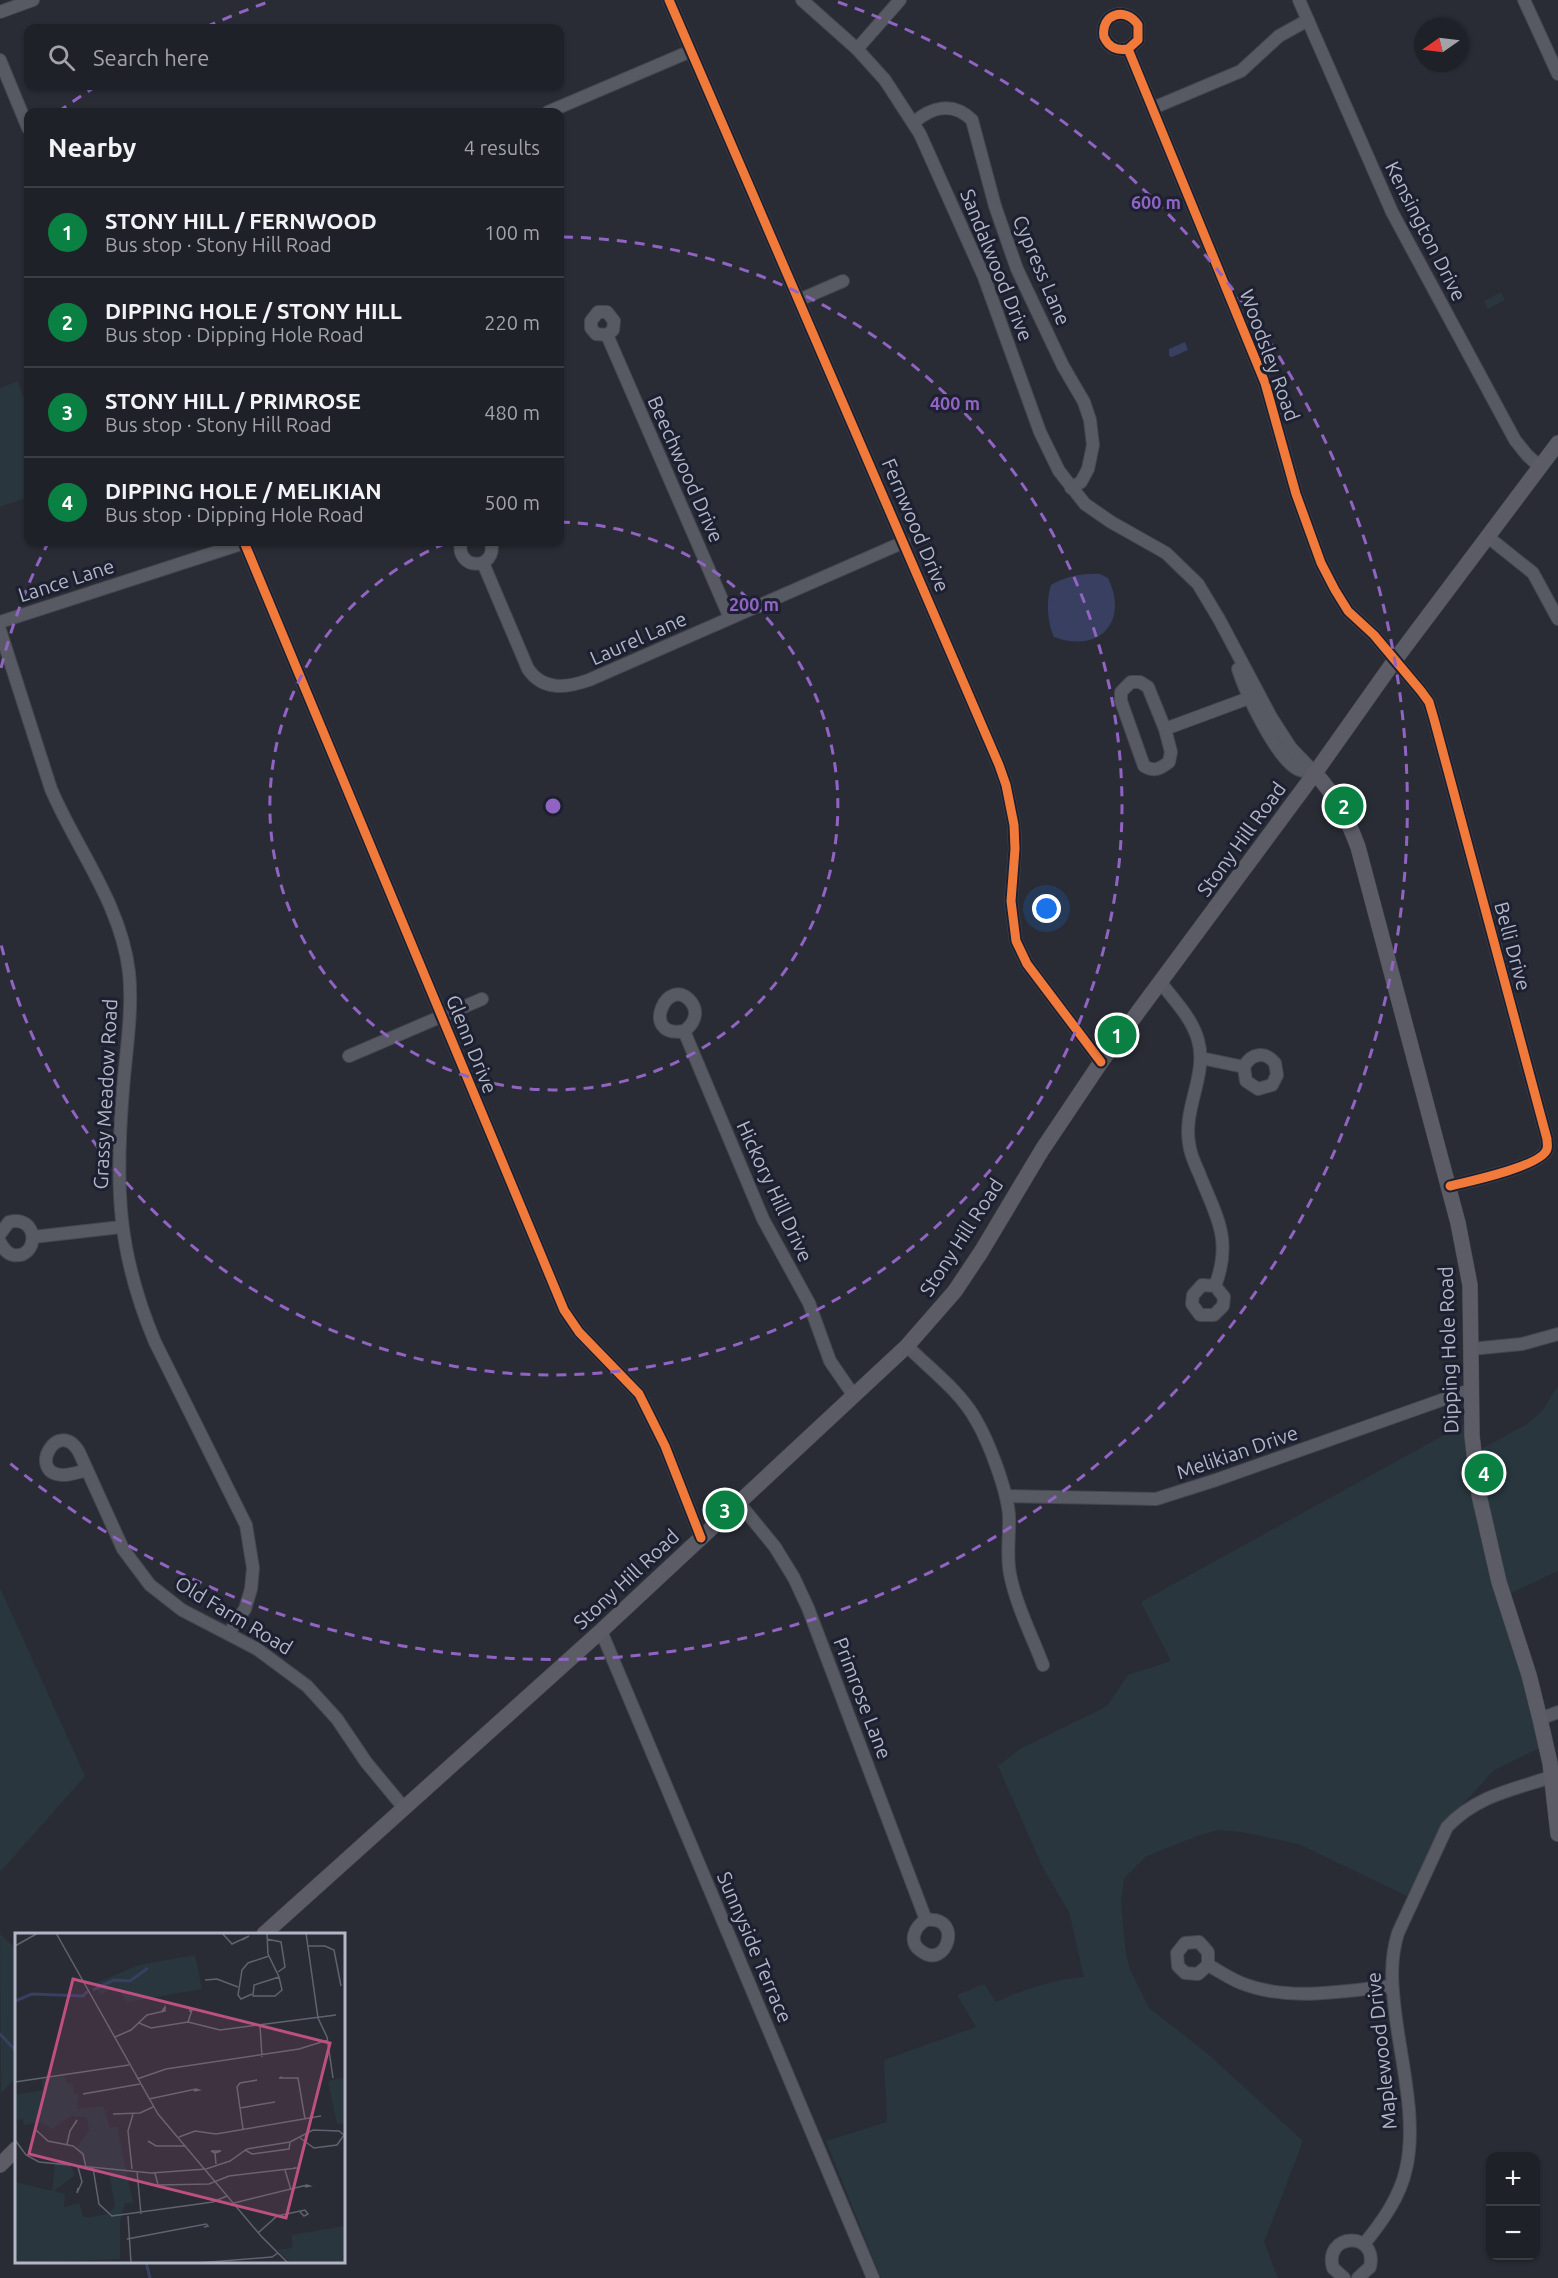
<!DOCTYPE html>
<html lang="en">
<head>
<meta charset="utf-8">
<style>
  :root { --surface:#1f2128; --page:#272930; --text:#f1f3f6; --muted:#a1a3a8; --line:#3c3e45; --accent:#0b8043 }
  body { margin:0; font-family:Ubuntu,sans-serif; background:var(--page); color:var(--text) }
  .controls { position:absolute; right:18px; bottom:18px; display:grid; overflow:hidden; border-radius:12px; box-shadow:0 2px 4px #0004 }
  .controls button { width:54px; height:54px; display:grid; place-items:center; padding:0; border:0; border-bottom:2px solid var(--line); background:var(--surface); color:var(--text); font:30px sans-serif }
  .compass { position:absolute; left:1414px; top:18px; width:54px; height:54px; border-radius:50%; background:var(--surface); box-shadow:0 2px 4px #0004; rotate:256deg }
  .you { position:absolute; left:1047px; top:909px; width:21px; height:21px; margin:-15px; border:4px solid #fff; border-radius:50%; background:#1a73e8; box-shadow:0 0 0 9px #1a73e833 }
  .badge { display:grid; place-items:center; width:39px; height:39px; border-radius:50%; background:var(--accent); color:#fff; font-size:20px; font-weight:700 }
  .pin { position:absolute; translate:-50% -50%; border:3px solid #fff; box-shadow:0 2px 6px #0006 }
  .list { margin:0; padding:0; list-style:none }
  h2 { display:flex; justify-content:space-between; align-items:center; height:78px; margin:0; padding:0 24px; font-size:26px }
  h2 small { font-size:20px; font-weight:400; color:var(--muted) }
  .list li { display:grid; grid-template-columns:39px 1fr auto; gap:18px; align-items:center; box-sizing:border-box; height:90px; padding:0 24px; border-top:2px solid var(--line) }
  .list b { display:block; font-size:22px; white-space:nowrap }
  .list p { margin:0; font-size:20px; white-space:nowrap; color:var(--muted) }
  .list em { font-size:20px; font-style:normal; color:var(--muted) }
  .icon { flex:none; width:33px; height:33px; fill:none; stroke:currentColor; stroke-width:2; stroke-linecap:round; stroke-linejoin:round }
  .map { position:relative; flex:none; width:1558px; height:2278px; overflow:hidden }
  .search { position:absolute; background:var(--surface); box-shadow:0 2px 4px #0004; left:24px; top:24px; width:540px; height:66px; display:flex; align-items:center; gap:15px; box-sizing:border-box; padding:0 21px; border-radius:12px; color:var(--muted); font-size:22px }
  .panel { position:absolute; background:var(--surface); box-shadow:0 2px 4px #0004; left:24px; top:108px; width:540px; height:438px; border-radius:12px }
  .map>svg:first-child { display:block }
</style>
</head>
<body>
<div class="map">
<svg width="1558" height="2278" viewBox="0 0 1558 2278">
  <rect width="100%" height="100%" fill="#292c35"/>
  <!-- green -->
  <g fill="#29363e">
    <path d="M1501,292L1505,300L1488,309L1484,301Z"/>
    <path d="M18,381L28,411V497L0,507V388Z"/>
    <path d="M1558,1386V1571L1511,1593L1532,1660L1546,1745L1494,1770L1455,1813L1413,1899L1299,1844L1242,1832L1218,1830L1197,1836L1145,1857L1124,1878L1121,1903L1126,1954L1130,1970L1149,2008L1209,2055L1303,2141L1264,2242L1278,2278H881L826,2141L887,2122L884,2060L976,2027L957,1995L984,1984L996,2002C1025,1989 1052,1980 1084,1977L1069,1912L1043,1868L998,1766L1020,1749L1107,1706L1128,1675L1171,1661L1141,1602L1466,1423L1474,1453L1527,1424L1542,1411Z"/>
    <path d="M0,1588L85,1776L0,1872Z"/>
    <path d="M0,1934L16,1949V2077L1,2093Z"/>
  </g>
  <!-- water -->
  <g fill="#383f60">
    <path d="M1185,342L1188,350L1172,357L1169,356V349Z"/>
    <path d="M1100,574L1108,578C1129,621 1100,654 1054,637C1047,623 1046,600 1051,585C1066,576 1083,573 1100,574Z"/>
  </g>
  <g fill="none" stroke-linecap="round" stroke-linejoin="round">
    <!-- stream -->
    <g stroke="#383f60" stroke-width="3">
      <path d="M0,2034L16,2051"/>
      <path d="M146,2262L150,2278"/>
    </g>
    <!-- minor casing -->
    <g stroke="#45474f" stroke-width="14">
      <g id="minor">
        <path d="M669,0L999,765L1006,785L1014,825L1015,849L1011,901L1016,941L1027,964L1101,1062"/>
        <path d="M802,0L857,49L885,80L920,134L984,277L1040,432L1059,471L1085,504L1111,522L1166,553L1198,584L1219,619L1271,717L1291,748L1315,773"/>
        <path d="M1299,0L1392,212L1515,440L1527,455L1540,467"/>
        <path d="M1524,0L1558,74"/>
        <path d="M0,12L33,0"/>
        <path d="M857,49L900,0"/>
        <path d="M1128,49L1138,40V25C1126,6 1100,14 1104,37C1109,48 1118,51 1128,49L1265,383L1296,494L1321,563L1335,590L1348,611L1374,635L1421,691L1429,702L1434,719L1547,1139C1547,1143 1548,1146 1547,1149C1542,1166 1467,1182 1450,1186"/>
        <path d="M0,60L28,128"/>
        <path d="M1153,108L1241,71L1279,36L1308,20"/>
        <path d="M548,112L691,51"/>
        <path d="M913,123C931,107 953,101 972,120L995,206L1017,269L1063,366L1084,402L1090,420L1093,445L1088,469L1081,482L1071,488"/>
        <path d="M799,300L843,281"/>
        <path d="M607,335L613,330L614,321L607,312H598L591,321V328L596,334L607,335L730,618"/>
        <path d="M1488,537L1533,573L1558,619"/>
        <path d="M244,542L564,1310L579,1332L639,1394L665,1446L701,1538"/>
        <path d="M461,542C455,571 498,571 491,542"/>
        <path d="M483,563L528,669C543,691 566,688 589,680L904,542"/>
        <path d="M0,622L247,542"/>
        <path d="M0,630L51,789C77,850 121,904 129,972C133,1010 126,1051 123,1089C115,1186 117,1252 155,1342L246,1525L253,1568L251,1589L245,1609L229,1633"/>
        <path d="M1238,669C1246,694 1275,756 1297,769C1303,772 1309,772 1315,773"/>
        <path d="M1165,729L1171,752L1169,762C1160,769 1154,772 1144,766L1121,701V692L1131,682H1140L1148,687L1165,729L1249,698"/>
        <path d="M1161,983C1174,1000 1192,1018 1198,1040C1208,1074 1183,1108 1189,1143C1190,1154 1195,1164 1199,1173C1216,1216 1233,1239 1215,1286L1202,1285L1193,1295L1192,1304L1200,1315H1214L1223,1306L1224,1297L1215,1286"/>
        <path d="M684,1031C693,1025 699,1014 692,1003C668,971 638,1039 684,1031L763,1219L809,1303L830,1361L854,1396"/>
        <path d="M349,1056L482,999"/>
        <path d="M1201,1058L1244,1067C1251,1053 1265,1051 1275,1063L1277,1075L1272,1085L1258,1089L1246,1081L1244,1067"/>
        <path d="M0,1234L9,1222C39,1214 40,1259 13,1255C6,1253 3,1248 0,1242"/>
        <path d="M33,1237L121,1227"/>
        <path d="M907,1346C930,1369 960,1391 976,1420C989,1442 1007,1490 1009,1515C1010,1535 1006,1554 1010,1574C1016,1605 1032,1636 1043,1665"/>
        <path d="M1471,1349L1522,1344L1558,1334"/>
        <path d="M87,1470C79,1472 71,1475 63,1475C26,1474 58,1416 79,1452L123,1549L150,1585L182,1610L257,1649L307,1686L337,1719L366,1762L404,1808"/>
        <path d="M1006,1496L1156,1499L1216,1480L1470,1390"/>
        <path d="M739,1503L775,1547L794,1578L808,1608L926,1920C914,1927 908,1942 921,1951C947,1971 964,1915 926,1920"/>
        <path d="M601,1631L873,2278"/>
        <path d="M1540,1719L1558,1712"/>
        <path d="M1208,1965V1952L1199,1942L1185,1943L1177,1953L1178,1966L1185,1973L1198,1974L1208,1965C1219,1971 1229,1978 1241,1983C1289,2002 1342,1991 1392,1986"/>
        <path d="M1364,2244C1382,2222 1400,2197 1406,2169C1417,2123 1402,2065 1396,2019C1392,1988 1389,1962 1398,1933L1447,1827C1476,1796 1512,1790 1551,1777"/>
        <path d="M1344,2278L1333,2268C1323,2233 1378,2230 1370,2267L1358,2278"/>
      </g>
    </g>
    <!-- major casing -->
    <g stroke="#474952" stroke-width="16">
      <g id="major">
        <path d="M1315,773C1338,799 1346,815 1358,847L1458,1223L1470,1285L1472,1436L1479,1495L1499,1582L1529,1675L1540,1719L1550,1763L1558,1834"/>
        <path d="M264,1934L601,1631L907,1346L955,1291L981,1252L1042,1150L1101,1062L1315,773L1395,660L1558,443"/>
        <path d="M0,2165L16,2149"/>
      </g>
    </g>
    <!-- minor -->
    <use href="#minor" stroke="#585a63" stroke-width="12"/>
    <!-- major -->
    <use href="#major" stroke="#5b5c65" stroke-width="15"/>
    <!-- cycleway casing -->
    <g stroke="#1c2030" stroke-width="13">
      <g id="cycleway">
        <path d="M669,0L999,765L1006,785L1014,825L1015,849L1011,901L1016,941L1027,964L1101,1062"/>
        <path d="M1128,49L1138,40V25C1126,6 1100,14 1104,37C1109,48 1118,51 1128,49L1265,383L1296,494L1321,563L1335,590L1348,611L1374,635L1421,691L1429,702L1434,719L1547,1139C1547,1143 1548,1146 1547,1149C1542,1166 1467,1182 1450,1186"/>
        <path d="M244,542L564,1310L579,1332L639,1394L665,1446L701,1538"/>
      </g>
    </g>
    <!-- cycleway -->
    <use href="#cycleway" stroke="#f17a3a" stroke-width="9"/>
  </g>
  <!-- distance rings -->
  <g fill="none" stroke="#9163c2" stroke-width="3" stroke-dasharray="10 8">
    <path d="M560 522A284 284 0 1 1 449 542"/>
    <path d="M1 668A569 569 0 0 1 48 543M563 237A569 569 0 1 1 1 944"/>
    <path d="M58 112A853 853 0 0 1 95 87M206 27A853 853 0 0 1 268 2M838 2A853 853 0 1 1 5 1459"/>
  </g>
  <g text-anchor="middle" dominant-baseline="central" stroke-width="6" stroke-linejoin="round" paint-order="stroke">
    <!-- street labels -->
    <g font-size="20" fill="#b3b6c7" stroke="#1c2030">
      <text transform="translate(1426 231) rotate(63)">Kensington Drive</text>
      <text transform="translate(997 265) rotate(68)">Sandalwood Drive</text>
      <text transform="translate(1042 270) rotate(67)">Cypress Lane</text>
      <text transform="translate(1270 355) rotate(70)">Woodsley Road</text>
      <text transform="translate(686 469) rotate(66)">Beechwood Drive</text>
      <text transform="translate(916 525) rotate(67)">Fernwood Drive</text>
      <text transform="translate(66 580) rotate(-18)">Lance Lane</text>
      <text transform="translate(638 638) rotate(-24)">Laurel Lane</text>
      <text transform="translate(1241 839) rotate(-54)">Stony Hill Road</text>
      <text transform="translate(1513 946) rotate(75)">Belli Drive</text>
      <text transform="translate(472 1044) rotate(68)">Glenn Drive</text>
      <text transform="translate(105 1094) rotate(-87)">Grassy Meadow Road</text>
      <text transform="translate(775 1191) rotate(65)">Hickory Hill Drive</text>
      <text transform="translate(961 1237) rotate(-57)">Stony Hill Road</text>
      <text transform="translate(1448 1350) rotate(-92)">Dipping Hole Road</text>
      <text transform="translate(1237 1452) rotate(-19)">Melikian Drive</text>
      <text transform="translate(626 1579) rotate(-43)">Stony Hill Road</text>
      <text transform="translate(234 1615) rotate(31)">Old Farm Road</text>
      <text transform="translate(863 1698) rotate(69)">Primrose Lane</text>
      <text transform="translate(755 1947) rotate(67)">Sunnyside Terrace</text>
      <text transform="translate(1381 2051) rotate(-96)">Maplewood Drive</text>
    </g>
  </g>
  <!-- overview -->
  <g transform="translate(15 1933)">
    <rect width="330" height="330" fill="#292c35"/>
    <path d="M180,22L187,56L112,69L101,53L86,62L79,51L124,32ZM50,143L51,150L58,151L59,162L63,161L62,176L88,173L95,195L102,193L118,270H110L105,288V326L0,330V249L37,258L40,230L56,233L60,242L39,258L50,261L49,274L64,270L68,284H76L93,281L100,273L93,235H75L61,216L74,198L72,184L56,183L37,196L27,189L9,192L8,186L0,187V162L28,157L27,146ZM330,144V190L322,191L313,148ZM330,293V330H276L262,317L278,315L276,302Z" fill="#29363e"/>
    <path fill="none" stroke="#383f60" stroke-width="3" d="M78,57L99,47L115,48L133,35M0,68L17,61L68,63L73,58"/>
    <path fill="none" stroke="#60636f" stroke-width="1.5" d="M41,0L143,181L246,303L273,330M207,0L217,11L234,3L227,7M252,0L253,21L264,44L267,57L260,63H238L239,52L264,44M291,0L303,85L312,104L318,145M252,6L266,9L270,34L263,39M0,13L23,0M293,13H310L319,17L326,53M190,47L202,46L223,54M237,61L226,66L223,62L227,37L233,30L254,23M173,89L177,77L175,75V79M124,90L136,95L173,89L205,97L321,82M245,92L247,124M100,104L116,97L132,82L150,78V74L147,78M267,144L264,145H283L290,186M122,146L151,136L284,116L313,107M0,149L114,132M73,160L68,161L125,151M134,166L181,156L184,157L179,158M225,175L260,169M98,181L125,180L138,174M228,196L222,154L225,150L242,147L238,148M24,200L21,197L33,208L58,213L68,221L71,234M164,204L180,198L201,201L306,183M0,207L11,222L24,229L136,240L191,236M136,210L133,208L141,213H171M52,211L55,198L62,187L60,191M230,217L237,221L274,216L275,209M200,220L196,218H206L200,220L201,231M78,235L84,271L97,283L198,269L212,263M117,236L113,198L118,181M191,236L215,228L232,216L275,209L298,197L324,198L329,202L322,212L299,215L285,205M270,237L276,257M122,238L126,281M140,240L143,252L194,251L214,243L282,235H278M63,255L62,260L67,249L63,234M219,270L292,252L295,253L290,254M113,283L116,330M243,300L262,283L290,277L293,281L289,283L285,279M112,306L191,291L193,293L189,294M183,330L257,324L263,320"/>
    <path fill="#bd4f81" fill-opacity="0.15" stroke="#bd4f81" stroke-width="3" d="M58,46L315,110L271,285L14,221Z"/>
    <rect width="330" height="330" fill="none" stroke="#b3b6c7" stroke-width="3"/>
  </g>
  <circle cx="553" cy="806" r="9" fill="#9163c2" stroke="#1c2030" stroke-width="3"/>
  <g font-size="18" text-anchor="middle" font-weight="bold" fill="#9163c2" stroke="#1c2030" stroke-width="6" stroke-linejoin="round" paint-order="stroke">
    <text x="1156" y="209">600 m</text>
    <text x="955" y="410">400 m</text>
    <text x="754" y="611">200 m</text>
  </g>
</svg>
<div class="controls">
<button>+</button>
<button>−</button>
</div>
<svg class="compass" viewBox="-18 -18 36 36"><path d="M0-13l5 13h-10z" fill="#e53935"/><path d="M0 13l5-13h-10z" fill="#a1a3a8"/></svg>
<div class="you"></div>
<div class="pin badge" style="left:1117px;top:1035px">1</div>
<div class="pin badge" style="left:1344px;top:806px">2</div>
<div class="pin badge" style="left:725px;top:1510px">3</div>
<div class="pin badge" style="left:1484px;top:1473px">4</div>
<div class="search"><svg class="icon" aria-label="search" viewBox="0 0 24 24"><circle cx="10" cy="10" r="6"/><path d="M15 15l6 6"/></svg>Search here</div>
<section class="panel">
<h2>Nearby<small>4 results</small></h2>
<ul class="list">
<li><span class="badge">1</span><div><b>STONY HILL / FERNWOOD</b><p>Bus stop · Stony Hill Road</p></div><em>100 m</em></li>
<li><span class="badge">2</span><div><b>DIPPING HOLE / STONY HILL</b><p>Bus stop · Dipping Hole Road</p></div><em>220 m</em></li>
<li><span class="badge">3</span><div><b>STONY HILL / PRIMROSE</b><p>Bus stop · Stony Hill Road</p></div><em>480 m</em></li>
<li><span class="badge">4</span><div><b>DIPPING HOLE / MELIKIAN</b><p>Bus stop · Dipping Hole Road</p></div><em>500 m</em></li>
</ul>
</section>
</div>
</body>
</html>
